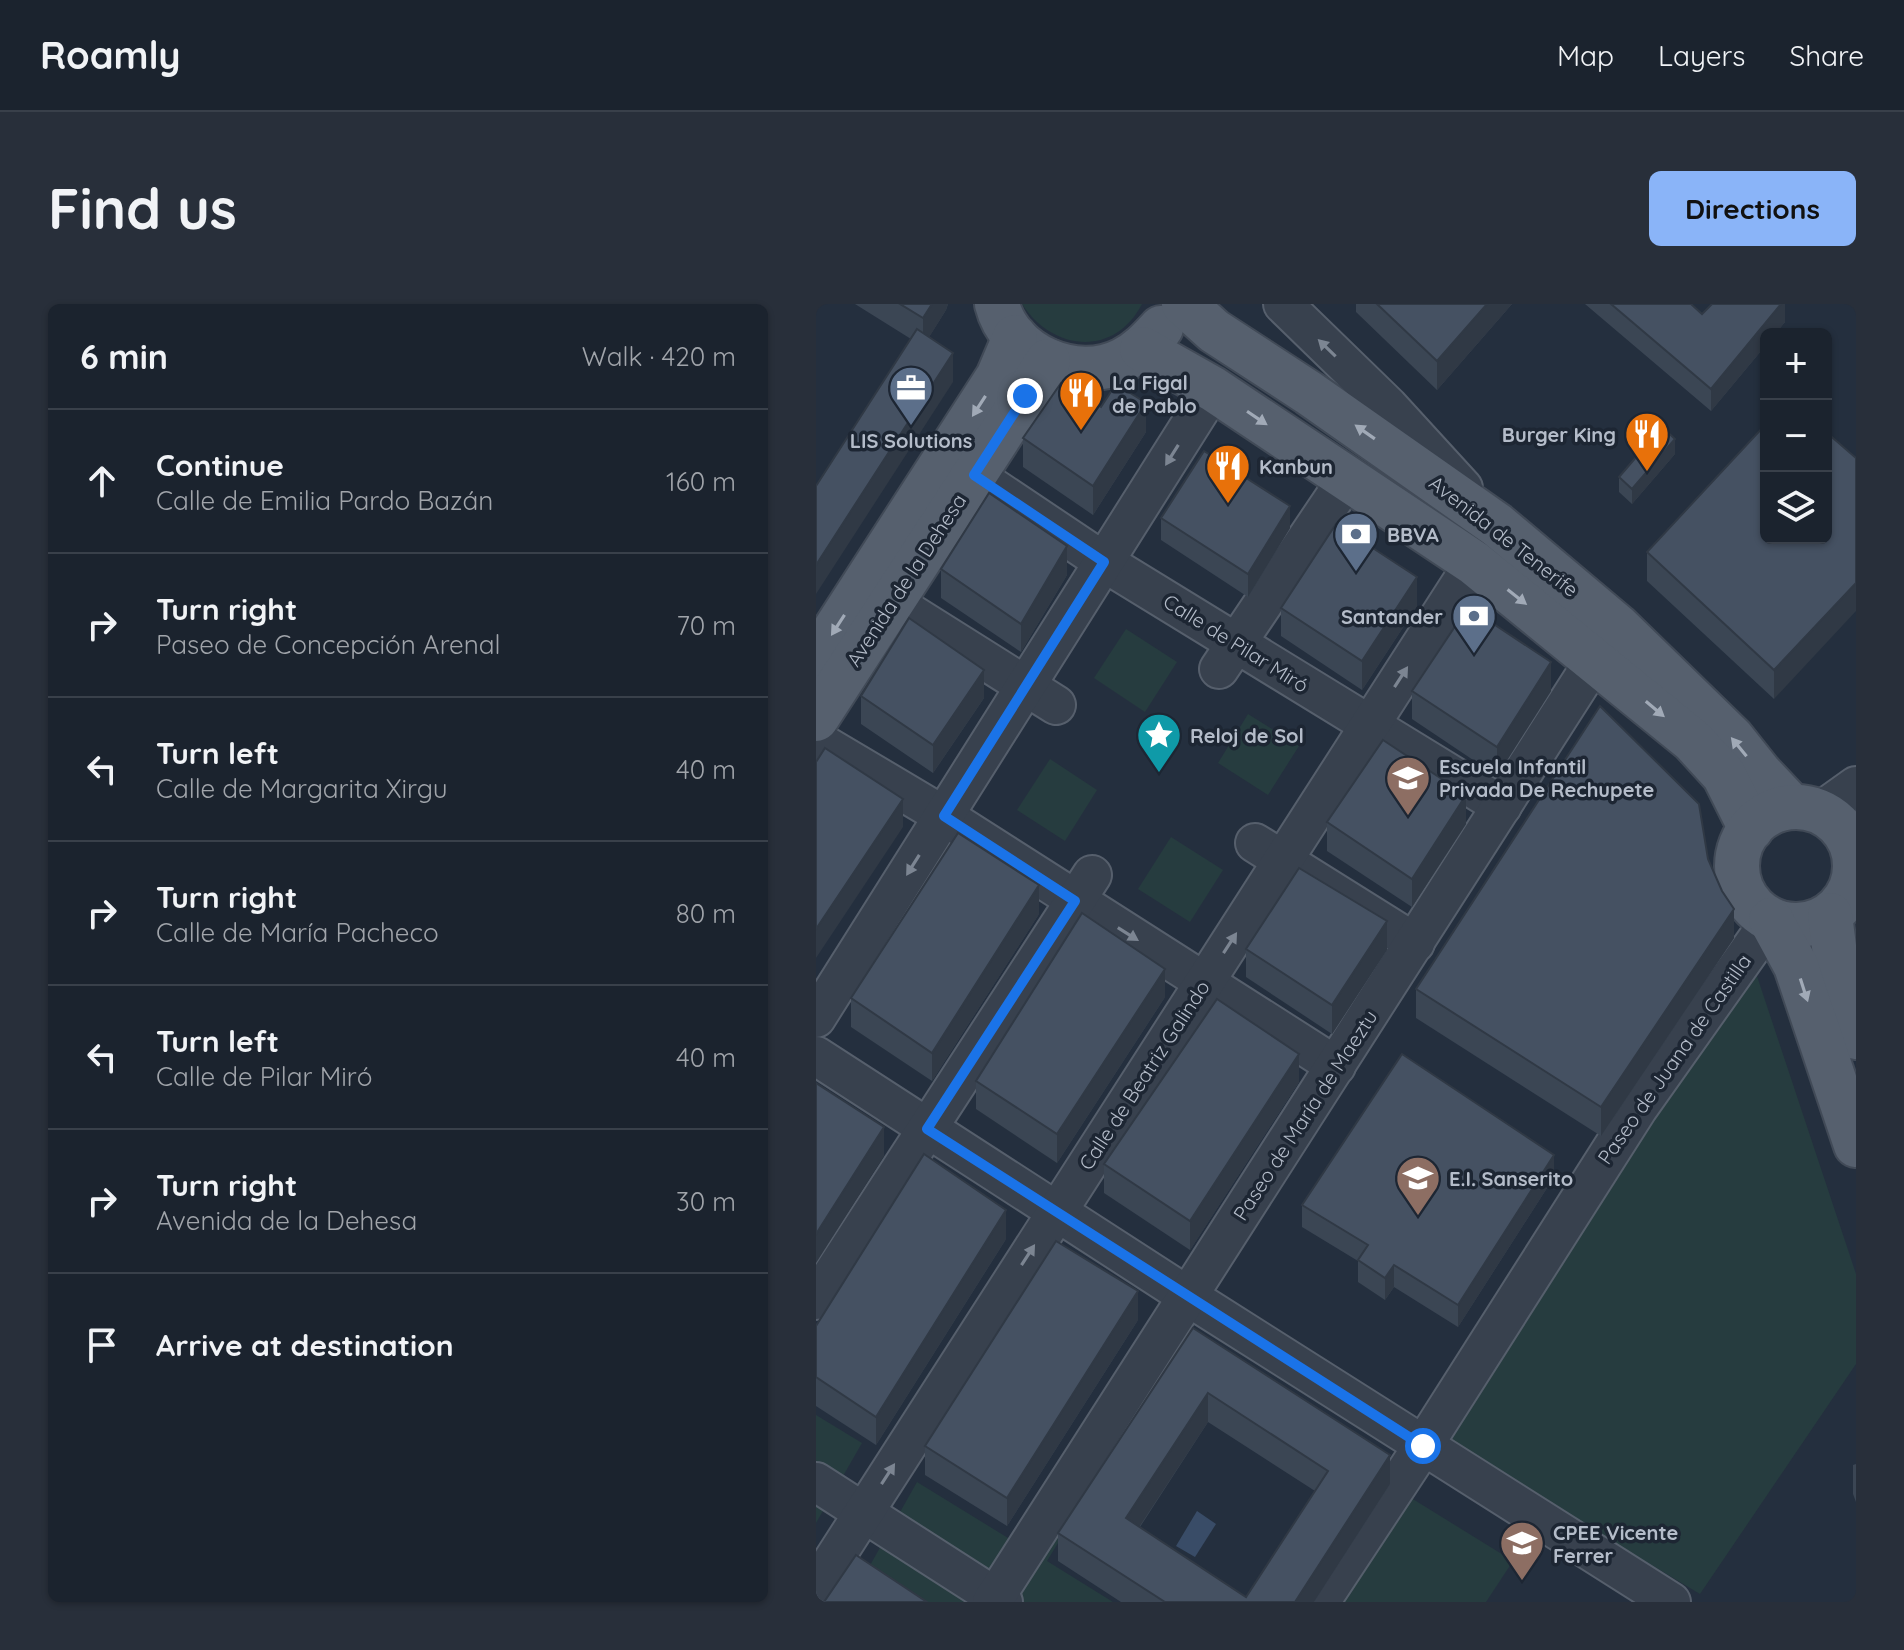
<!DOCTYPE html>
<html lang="en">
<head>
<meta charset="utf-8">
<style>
  :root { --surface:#1b232e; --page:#282f3a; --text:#f1f3f6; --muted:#a0a4aa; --line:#39404a; --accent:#8ab4f8 }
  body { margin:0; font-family:Quicksand,sans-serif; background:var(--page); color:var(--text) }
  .controls { position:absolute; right:24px; top:24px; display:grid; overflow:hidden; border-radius:12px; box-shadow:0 2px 6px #0004 }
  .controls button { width:72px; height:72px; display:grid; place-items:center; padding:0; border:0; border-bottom:2px solid var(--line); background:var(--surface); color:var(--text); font:40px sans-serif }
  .stop { position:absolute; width:24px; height:24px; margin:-18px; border:6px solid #1a73e8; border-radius:50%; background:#fff }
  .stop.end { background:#1a73e8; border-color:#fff; box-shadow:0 2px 8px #0008 }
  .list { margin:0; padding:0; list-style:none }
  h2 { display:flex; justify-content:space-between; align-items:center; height:104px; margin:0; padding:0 32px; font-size:34px }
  h2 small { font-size:26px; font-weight:400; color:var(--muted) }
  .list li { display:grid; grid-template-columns:52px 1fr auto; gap:24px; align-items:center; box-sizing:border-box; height:144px; padding:0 32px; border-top:2px solid var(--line) }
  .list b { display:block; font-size:30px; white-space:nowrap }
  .list p { margin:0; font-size:26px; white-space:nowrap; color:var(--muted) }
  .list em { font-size:26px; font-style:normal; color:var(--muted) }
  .icon { flex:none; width:44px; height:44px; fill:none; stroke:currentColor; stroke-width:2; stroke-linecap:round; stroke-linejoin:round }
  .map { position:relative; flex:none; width:1040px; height:1298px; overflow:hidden; border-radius:12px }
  header { display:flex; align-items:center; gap:48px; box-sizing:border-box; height:112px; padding:0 40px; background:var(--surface); border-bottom:2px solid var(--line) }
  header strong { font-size:38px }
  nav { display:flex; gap:44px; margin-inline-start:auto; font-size:28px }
  .intro { display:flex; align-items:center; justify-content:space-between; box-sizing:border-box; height:192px; padding:0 48px }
  h1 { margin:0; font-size:56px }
  .button { padding:20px 36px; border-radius:12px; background:var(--accent); color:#111; font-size:28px; font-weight:700 }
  main { display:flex; gap:48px; padding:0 48px }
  aside { flex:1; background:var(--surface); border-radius:12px; box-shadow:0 2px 6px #0004 }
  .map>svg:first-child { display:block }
</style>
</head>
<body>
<header>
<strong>Roamly</strong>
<nav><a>Map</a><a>Layers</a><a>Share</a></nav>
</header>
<div class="intro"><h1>Find us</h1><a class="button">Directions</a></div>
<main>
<aside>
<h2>6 min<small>Walk · 420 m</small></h2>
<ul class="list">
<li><svg class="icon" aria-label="ahead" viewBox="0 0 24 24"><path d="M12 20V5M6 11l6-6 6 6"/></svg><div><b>Continue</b><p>Calle de Emilia Pardo Bazán</p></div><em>160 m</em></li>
<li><svg class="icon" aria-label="right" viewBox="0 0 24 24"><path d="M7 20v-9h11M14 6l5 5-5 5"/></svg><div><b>Turn right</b><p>Paseo de Concepción Arenal</p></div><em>70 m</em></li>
<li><svg class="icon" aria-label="left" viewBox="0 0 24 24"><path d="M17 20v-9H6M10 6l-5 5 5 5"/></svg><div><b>Turn left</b><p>Calle de Margarita Xirgu</p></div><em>40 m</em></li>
<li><svg class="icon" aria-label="right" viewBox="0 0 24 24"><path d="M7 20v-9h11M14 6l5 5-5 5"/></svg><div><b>Turn right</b><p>Calle de María Pacheco</p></div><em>80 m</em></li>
<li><svg class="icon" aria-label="left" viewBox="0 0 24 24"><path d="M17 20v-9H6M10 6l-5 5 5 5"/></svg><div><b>Turn left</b><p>Calle de Pilar Miró</p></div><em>40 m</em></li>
<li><svg class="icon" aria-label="right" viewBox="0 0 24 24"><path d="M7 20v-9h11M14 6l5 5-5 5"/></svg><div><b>Turn right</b><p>Avenida de la Dehesa</p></div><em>30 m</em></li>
<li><svg class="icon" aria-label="arrive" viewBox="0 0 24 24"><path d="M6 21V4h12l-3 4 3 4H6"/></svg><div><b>Arrive at destination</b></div></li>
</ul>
</aside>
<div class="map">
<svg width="1040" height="1298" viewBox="0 0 1040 1298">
  <rect width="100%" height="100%" fill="#242f3e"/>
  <!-- green -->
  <g fill="#263c3f">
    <path d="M206,0H326C298,54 236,47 206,0Z"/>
    <path d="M310,325L361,358L329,408L278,374Z"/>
    <path d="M432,410L483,442L452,491L402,459Z"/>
    <path d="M234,455L281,486L249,537L201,506Z"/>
    <path d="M355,533L407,566L374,618L322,585Z"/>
    <path d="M938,663L1040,970V1060L884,1290L620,1132Z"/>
    <path d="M328,1022L361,1045L231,1257L297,1298H85L48,1272L101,1178L197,1237Z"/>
    <path d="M0,1111L46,1139L0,1219Z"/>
    <path d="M579,1184L697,1257L670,1298H504Z"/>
  </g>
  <!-- water -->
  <path fill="#394c67" d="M381,1207L400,1220L379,1253L360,1242Z"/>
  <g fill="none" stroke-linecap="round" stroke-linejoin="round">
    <!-- minor casing -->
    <g stroke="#565f6c" stroke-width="42">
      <g id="minor">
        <path d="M467,0L572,102L647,184"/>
        <path d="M158,171L288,258L686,502"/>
        <path d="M51,282L240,401"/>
        <path d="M403,365L531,175"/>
        <path d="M0,436L128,512L520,762"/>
        <path d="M1005,507L1040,482"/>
        <path d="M439,539L599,639"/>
        <path d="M1035,587L1040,581"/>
        <path d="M0,714L397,85"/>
        <path d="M0,752L373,993L855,1298"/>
        <path d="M0,996L276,571"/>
        <path d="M0,1178L187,1298"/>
        <path d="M0,1283L658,259"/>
        <path d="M176,1298L793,334"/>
        <path d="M504,1298L607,1142L822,804L955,616"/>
      </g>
    </g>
    <!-- major casing -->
    <g stroke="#414a57" stroke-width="48">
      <g id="major">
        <path d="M181,0C194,52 260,80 307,56C323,48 333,37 345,24"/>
        <path d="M368,0L398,27L493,89L681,221L801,322L916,434L943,468L975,502"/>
        <path d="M326,45L397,85L658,259L877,437L908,471L935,525"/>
        <path d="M0,355L182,73L199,33"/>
        <path d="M0,415L232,57"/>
        <circle cx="980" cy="562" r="59"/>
        <path d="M1014,611L1020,658L1040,733"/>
        <path d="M955,616L980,662L1040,841"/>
      </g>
    </g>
    <!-- minor -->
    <use href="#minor" stroke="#38414e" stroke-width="38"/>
    <!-- major -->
    <use href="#major" stroke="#56606e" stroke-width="44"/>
  </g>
  <!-- wall -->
  <g fill="#3b4654" fill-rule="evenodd">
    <path d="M39,0H132L130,6L113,33L137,78L95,35Z"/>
    <path d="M540,0H696L621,86L540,8Z"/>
    <path d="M769,0H875L886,10L969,0V18L959,30H950V41L895,107Z"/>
    <path d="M285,103L330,128L277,211L207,163V134Z"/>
    <path d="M859,150L816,200L803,188V173Z"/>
    <path d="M345,214L474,224L432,293L345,236Z"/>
    <path d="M1010,234L958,395L831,277V248Z"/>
    <path d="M125,265L251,271L205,348L125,294Z"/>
    <path d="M601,302L546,386L465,332V304Z"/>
    <path d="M596,387H735L681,472L596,415Z"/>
    <path d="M45,392L168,394L117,469L45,420Z"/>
    <path d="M511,518L650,520L596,603L511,547Z"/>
    <path d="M892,555L918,634L785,832L600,714V685Z"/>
    <path d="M223,610L116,777L35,723V694Z"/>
    <path d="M430,645L571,646L516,730L430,673Z"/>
    <path d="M349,693L241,859L160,805V777Z"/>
    <path d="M483,778L374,946L288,889V860Z"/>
    <path d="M738,873L642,1023L578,983L569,996L542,978V957L486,923V901Z"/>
    <path d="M190,935L60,1141L0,1102V1022Z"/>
    <path d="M322,1016L191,1222L109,1171V1142Z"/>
    <path d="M377,1024L574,1180L498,1298H305L242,1257V1229ZM392,1118L499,1187L430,1293L324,1223Z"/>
    <path d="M1040,1160V1198L1037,1190V1161Z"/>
  </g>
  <!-- shaded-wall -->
  <g fill="#303945">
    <path d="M116,0H132L130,6L107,43V14Z"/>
    <path d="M671,0H696L621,86V57Z"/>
    <path d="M965,0H969V18L959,30H950V41L895,107V85Z"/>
    <path d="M137,49V78L0,290V261Z"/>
    <path d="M330,99V128L277,211V182Z"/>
    <path d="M859,135V150L816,200V185Z"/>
    <path d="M474,202V224L432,293V270Z"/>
    <path d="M251,242V271L205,348V320Z"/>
    <path d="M601,273V302L546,386V357Z"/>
    <path d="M1040,279V307L958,395V366Z"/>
    <path d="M735,358V387L681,472V443Z"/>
    <path d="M168,366V394L117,469V441Z"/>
    <path d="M650,491V520L596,603V575Z"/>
    <path d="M87,495V523L0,654V625Z"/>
    <path d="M223,581V610L116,777V749Z"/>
    <path d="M918,605V634L785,832V803Z"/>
    <path d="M571,617V646L516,730V701Z"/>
    <path d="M349,665V693L241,859V830Z"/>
    <path d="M483,750V778L374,946V917Z"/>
    <path d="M68,823V852L0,959V930Z"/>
    <path d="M738,851V873L642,1023V1001Z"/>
    <path d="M190,906V935L60,1141V1113Z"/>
    <path d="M578,961V983L569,996V974Z"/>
    <path d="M322,987V1016L191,1222V1194Z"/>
    <path d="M392,1089V1118L310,1243V1214Z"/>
    <path d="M574,1151V1180L498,1298H479Z"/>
  </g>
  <!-- building -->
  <g fill="#455162" stroke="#303945" stroke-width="2" fill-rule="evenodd">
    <path d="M84,0H116L107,14Z"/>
    <path d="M561,0H671L621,57Z"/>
    <path d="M795,0H875L886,10L896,0H965L895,85Z"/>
    <path d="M101,25L137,49L0,261V182Z"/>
    <path d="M245,79L285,103L300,80L330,99L277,182L207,134Z"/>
    <path d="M950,120V234H1010V128L1040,154V279L958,366L831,248Z"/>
    <path d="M846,123L859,135L816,185L803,173Z"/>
    <path d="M388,147L474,202L432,270L345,214Z"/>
    <path d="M173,189L251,242L205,320L125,265Z"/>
    <path d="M520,220L601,273L546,357L465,304Z"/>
    <path d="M652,303L735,358L681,443L596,387Z"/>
    <path d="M93,314L168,366L117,441L45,392Z"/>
    <path d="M784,402L883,500L892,555L906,587L918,605L785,803L600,685Z"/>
    <path d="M567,436L650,491L596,575L511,518Z"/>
    <path d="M9,444L87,495L0,625V458Z"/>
    <path d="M142,529L223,581L116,749L35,694Z"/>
    <path d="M483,564L571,617L516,701L430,645Z"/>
    <path d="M266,609L349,665L241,830L160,777Z"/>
    <path d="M401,695L483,750L374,917L288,860Z"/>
    <path d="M586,750L738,851L642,1001L578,961L569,974L542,956L552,941L486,901Z"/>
    <path d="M0,779L68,823L0,930Z"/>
    <path d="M108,850L190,906L60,1113L0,1073V1022Z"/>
    <path d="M240,937L322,987L191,1194L109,1142Z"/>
    <path d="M377,1024L574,1151L479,1298H349L242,1229ZM392,1089L512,1167L430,1293L310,1214Z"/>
    <path d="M40,1251L111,1298H8Z"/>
  </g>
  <!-- one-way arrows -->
  <defs><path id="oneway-solid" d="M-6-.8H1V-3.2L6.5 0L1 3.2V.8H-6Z" transform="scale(2)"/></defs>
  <g fill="#7c8592">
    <use href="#oneway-solid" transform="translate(511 44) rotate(-136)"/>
    <use href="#oneway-solid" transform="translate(356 151) rotate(122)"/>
    <use href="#oneway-solid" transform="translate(585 373) rotate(-57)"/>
    <use href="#oneway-solid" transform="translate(97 561) rotate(122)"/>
    <use href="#oneway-solid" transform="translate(312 630) rotate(32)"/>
    <use href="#oneway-solid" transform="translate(414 639) rotate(-57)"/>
    <use href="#oneway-solid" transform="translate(212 951) rotate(-57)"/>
    <use href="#oneway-solid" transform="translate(72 1170) rotate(-57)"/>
  </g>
  <g fill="#a1aab7">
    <use href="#oneway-solid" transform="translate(163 102) rotate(123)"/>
    <use href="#oneway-solid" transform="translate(441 114) rotate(34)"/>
    <use href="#oneway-solid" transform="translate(549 128) rotate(-145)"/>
    <use href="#oneway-solid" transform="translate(701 293) rotate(38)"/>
    <use href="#oneway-solid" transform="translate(22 321) rotate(123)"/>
    <use href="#oneway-solid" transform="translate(839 405) rotate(40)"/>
    <use href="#oneway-solid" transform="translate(923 443) rotate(-129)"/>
    <use href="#oneway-solid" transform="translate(988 686) rotate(72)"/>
  </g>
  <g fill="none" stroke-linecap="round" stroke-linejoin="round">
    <!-- route -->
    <path stroke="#1a73e8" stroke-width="10" d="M209,92L158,171L288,258L128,512L259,597L111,825L607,1142"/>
  </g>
  <!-- icons -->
  <defs>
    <g id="office-pin" transform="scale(2.3)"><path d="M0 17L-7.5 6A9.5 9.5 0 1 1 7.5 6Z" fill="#5c6f8a" stroke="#1d2633"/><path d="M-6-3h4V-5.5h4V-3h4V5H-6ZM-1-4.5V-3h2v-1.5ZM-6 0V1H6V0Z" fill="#fff"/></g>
    <g id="restaurant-pin" transform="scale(2.3)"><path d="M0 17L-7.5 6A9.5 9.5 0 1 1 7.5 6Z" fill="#e8710a" stroke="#1d2633"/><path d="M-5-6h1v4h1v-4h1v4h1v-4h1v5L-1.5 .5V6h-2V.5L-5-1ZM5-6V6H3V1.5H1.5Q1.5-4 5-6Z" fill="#fff"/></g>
    <g id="bank-pin" transform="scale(2.3)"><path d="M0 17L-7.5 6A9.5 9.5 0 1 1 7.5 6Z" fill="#5c6f8a" stroke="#1d2633"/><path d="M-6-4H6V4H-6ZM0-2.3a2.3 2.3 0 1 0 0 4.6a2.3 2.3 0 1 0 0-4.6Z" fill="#fff"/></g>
    <g id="sight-pin" transform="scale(2.3)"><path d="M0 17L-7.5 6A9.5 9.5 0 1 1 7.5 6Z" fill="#0f9aa8" stroke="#1d2633"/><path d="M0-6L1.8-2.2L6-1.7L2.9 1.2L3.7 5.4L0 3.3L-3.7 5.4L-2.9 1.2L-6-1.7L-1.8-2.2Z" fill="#fff"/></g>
    <g id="school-pin" transform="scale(2.3)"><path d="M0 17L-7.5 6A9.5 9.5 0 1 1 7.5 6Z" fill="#8d6e63" stroke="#1d2633"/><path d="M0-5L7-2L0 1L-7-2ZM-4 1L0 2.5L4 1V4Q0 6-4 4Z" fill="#fff"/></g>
  </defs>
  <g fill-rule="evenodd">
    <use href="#office-pin" x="95" y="84"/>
    <use href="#restaurant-pin" x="265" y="89"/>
    <use href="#restaurant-pin" x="831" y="130"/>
    <use href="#restaurant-pin" x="412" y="162"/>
    <use href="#bank-pin" x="540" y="230"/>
    <use href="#bank-pin" x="658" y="312"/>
    <use href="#sight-pin" x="343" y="431"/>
    <use href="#school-pin" x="592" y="474"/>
    <use href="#school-pin" x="602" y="874"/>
    <use href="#school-pin" x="706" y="1239"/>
  </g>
  <g text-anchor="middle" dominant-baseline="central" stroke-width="7" stroke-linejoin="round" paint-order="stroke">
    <!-- poi labels -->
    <g font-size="20" font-weight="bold" fill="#b4bcc9" stroke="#1d2633" text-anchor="start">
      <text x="296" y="78">La Figal<tspan x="296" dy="23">de Pablo</tspan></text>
      <text x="800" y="130" text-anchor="end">Burger King</text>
      <text x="95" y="136" text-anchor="middle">LIS Solutions</text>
      <text x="443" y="162">Kanbun</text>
      <text x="571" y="230">BBVA</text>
      <text x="627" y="312" text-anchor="end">Santander</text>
      <text x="374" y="431">Reloj de Sol</text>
      <text x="623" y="462">Escuela Infantil<tspan x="623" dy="23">Privada De Rechupete</tspan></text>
      <text x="633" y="874">E.I. Sanserito</text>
      <text x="737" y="1228">CPEE Vicente<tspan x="737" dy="23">Ferrer</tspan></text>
    </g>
    <!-- street labels -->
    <g font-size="20" fill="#b4bcc9" stroke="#1d2633">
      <text transform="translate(688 232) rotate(38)">Avenida de Tenerife</text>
      <text transform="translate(90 276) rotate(-57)">Avenida de la Dehesa</text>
      <text transform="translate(420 339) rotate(32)">Calle de Pilar Miró</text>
      <text transform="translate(858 755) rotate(-55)">Paseo de Juana de Castilla</text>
      <text transform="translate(328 771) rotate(-57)">Calle de Beatriz Galindo</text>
      <text transform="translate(489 811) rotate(-57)">Paseo de María de Maeztu</text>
    </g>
  </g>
</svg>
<div class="controls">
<button>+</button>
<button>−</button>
<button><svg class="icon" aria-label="layers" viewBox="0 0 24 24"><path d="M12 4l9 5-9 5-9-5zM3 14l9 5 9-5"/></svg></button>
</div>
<div class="stop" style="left:607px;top:1142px"></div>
<div class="stop end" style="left:209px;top:92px"></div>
</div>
</main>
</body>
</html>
